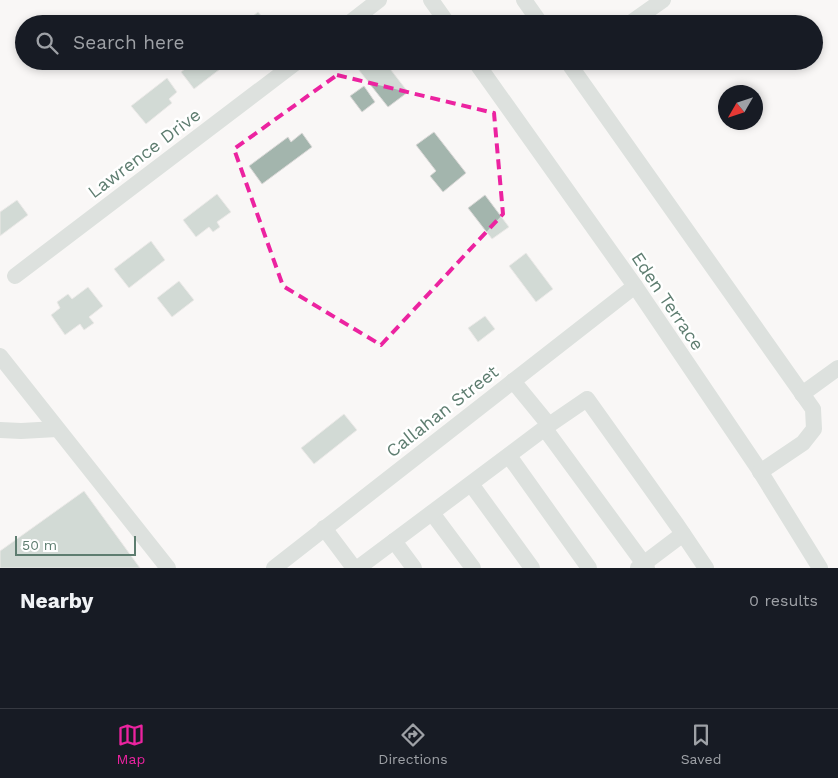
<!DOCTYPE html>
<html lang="en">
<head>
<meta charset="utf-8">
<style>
  :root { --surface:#171b24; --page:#242831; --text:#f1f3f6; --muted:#9ea1a6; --line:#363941; --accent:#ec23a0 }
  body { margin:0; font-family:"Work Sans",sans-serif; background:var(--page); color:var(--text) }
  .compass { position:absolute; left:718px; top:85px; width:45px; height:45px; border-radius:50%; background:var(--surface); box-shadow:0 2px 8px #0003; rotate:231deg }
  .scale { position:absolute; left:15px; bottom:12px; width:121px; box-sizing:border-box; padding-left:5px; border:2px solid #5e7d70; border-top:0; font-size:14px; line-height:18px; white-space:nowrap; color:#5e7d70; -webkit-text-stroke:4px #fff; paint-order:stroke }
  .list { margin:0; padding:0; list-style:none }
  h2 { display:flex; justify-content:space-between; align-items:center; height:65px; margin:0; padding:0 20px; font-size:21px }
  h2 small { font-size:16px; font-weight:400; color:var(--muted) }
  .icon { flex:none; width:28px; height:28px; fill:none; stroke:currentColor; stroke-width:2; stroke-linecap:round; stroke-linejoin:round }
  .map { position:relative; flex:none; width:838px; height:568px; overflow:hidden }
  .search { position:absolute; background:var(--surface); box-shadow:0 2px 8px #0003; left:15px; right:15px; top:15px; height:55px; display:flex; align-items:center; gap:12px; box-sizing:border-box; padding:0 18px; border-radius:28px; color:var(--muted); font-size:19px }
  .sheet { height:140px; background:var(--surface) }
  nav { display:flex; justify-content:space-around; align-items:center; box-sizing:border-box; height:70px; border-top:1px solid var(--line); background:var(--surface); font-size:14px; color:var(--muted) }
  nav a { display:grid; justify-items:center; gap:2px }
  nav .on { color:var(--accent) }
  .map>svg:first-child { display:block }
</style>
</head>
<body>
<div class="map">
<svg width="838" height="568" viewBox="0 0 838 568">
  <rect width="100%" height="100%" fill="#f9f7f6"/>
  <!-- building -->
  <g fill="#a3b5ad" stroke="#dbd9d8">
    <path d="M258,12L268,24H243Z"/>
    <path d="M195,61H220L224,66L194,89L181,72Z"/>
    <path d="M369,61H384L408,92L388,107L358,69Z"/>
    <path d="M167,78L177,92L169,99L172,103L146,124L131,106Z"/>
    <path d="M364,86L375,102L362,112L350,96Z"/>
    <path d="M434,132L466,173L443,192L430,176L436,171L416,145Z"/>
    <path d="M302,133L312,147L262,184L249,166L288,137L291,142Z"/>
    <path d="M217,194L231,212L217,222L220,227L213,232L209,227L196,237L183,220Z"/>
    <path d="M485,195L509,227L492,239L468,208Z"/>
    <path d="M17,200L28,215L0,236V212Z"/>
    <path d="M151,241L165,260L129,288L114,269Z"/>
    <path d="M526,253L553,289L536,302L509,266Z"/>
    <path d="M179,281L194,300L172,317L157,298Z"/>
    <path d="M88,287L103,306L89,317L94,323L84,330L80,324L65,335L51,315L60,308L57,302L68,294L72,299Z"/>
    <path d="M485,316L495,329L478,342L468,328Z"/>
    <path d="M344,414L357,430L314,464L301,448Z"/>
    <path d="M84,491L140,568H0V551Z"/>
  </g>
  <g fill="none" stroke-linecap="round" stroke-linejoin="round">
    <!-- minor -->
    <g stroke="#bac6c1" stroke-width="16">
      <path d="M431,0L448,24"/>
      <path d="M524,0L541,24"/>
      <path d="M348,24L379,0"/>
      <path d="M629,24L663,0"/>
      <path d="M475,61L635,286L758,468L820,568"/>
      <path d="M567,61L813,409L814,429L803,443L760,472"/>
      <path d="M15,276L298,61"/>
      <path d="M0,356L168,568"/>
      <path d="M802,394L838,368"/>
      <path d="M549,425L587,399L677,525L706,568"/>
      <path d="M545,429L647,568"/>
      <path d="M0,430L21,431L57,429"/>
      <path d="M509,456L589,568"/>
      <path d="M471,484L532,568"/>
      <path d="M432,513L473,568"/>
      <path d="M324,528L354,568"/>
      <path d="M394,541L414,568"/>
      <path d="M274,568L635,286"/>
      <path d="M358,568L549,425L513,381"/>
      <path d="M638,568L683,534"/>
    </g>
  </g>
  <!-- marked area -->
  <path d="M0 0H838V568H0ZM337,75L494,113L503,214L381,345L283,286L234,149Z" fill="#f9f7f6" fill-opacity=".55" fill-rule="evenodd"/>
  <path fill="none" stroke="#ec23a0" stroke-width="4" stroke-dasharray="10 6" stroke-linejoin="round" d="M337,75L494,113L503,214L381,345L283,286L234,149Z"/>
  <g text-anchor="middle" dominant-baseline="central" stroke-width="5" stroke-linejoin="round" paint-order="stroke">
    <!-- street labels -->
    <g font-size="18" fill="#5e7d70" stroke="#fff">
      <text transform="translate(144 153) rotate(-37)">Lawrence Drive</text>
      <text transform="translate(668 301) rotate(56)">Eden Terrace</text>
      <text transform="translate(442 411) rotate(-38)">Callahan Street</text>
    </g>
  </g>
</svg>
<svg class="compass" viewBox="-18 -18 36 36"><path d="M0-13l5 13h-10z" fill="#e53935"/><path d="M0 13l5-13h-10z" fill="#9ea1a6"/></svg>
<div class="scale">50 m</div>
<div class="search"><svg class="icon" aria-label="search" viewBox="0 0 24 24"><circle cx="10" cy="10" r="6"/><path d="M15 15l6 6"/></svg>Search here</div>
</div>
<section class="sheet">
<h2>Nearby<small>0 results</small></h2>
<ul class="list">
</ul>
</section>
<nav>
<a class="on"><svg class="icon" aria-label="map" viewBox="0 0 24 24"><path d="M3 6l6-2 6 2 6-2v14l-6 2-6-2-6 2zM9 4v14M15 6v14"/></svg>Map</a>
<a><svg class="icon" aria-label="directions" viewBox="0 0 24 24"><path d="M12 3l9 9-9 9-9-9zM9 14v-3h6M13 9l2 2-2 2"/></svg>Directions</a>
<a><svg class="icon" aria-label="saved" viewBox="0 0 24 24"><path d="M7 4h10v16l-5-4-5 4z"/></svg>Saved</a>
</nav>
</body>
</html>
